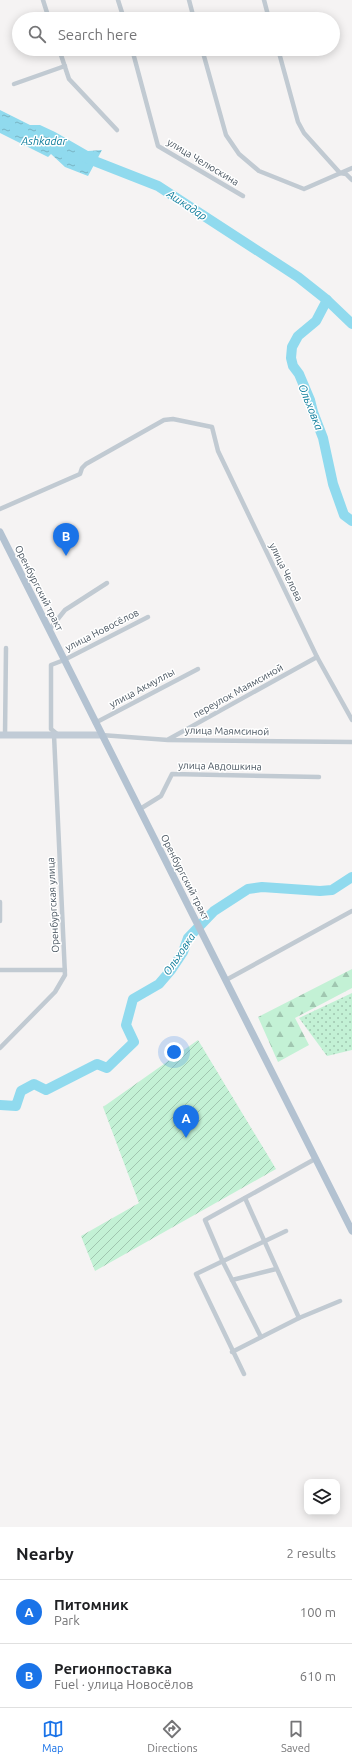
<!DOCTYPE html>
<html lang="en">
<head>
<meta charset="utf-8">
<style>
  :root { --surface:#fff; --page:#f2f2f2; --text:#202124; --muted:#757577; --line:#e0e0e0; --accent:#1a73e8 }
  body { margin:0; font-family:Ubuntu,sans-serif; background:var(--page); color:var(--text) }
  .controls { position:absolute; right:12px; bottom:12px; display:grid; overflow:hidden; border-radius:8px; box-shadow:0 2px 10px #0003 }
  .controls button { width:36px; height:36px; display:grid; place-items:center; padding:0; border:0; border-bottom:1px solid var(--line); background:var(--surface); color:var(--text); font:20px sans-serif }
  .you { position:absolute; left:174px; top:1052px; width:14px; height:14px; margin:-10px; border:3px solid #fff; border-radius:50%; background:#1a73e8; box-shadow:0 0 0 6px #1a73e833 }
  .badge { display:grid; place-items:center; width:26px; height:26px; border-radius:50%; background:var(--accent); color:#fff; font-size:13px; font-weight:700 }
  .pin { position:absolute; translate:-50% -33px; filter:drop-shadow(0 1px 2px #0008) }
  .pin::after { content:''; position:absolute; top:21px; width:14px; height:12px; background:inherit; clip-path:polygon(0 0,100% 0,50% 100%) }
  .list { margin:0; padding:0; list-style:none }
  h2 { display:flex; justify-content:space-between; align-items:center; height:52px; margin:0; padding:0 16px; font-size:17px }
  h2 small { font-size:13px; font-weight:400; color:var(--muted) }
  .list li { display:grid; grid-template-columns:26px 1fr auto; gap:12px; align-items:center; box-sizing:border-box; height:64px; padding:0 16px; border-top:1px solid var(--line) }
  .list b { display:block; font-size:15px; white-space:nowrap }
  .list p { margin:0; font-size:13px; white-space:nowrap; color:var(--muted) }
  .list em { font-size:13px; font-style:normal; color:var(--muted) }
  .icon { flex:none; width:22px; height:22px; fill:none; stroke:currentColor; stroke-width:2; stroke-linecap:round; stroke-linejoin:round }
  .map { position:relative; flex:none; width:352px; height:1527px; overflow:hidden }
  .search { position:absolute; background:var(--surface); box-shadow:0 2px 10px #0003; left:12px; right:12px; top:12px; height:44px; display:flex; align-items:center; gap:10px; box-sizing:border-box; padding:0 14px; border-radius:22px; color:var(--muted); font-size:15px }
  .sheet { height:180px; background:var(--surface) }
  nav { display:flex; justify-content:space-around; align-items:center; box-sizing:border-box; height:56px; border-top:1px solid var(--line); background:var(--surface); font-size:11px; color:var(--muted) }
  nav a { display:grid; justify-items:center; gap:2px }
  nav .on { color:var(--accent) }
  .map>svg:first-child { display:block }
</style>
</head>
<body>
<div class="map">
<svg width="352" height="1527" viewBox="0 0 352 1527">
  <defs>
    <pattern id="grass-dots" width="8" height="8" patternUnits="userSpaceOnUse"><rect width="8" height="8" fill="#c3f1d5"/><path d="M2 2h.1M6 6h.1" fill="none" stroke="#a0c6b0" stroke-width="1.8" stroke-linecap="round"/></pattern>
    <pattern id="forest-firs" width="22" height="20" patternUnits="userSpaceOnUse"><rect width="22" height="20" fill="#c3f1d5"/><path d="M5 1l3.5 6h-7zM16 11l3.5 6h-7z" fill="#a0c6b0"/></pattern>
    <pattern id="garden-furrows" width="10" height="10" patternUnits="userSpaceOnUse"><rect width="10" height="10" fill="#c3f1d5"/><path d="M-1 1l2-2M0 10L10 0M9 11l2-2" fill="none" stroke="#a0c6b0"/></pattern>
    <pattern id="water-ripples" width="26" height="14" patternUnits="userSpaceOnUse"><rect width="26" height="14" fill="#90daee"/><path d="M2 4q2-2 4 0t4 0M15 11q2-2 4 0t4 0" fill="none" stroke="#78b4c4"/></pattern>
  </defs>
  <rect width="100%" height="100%" fill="#f5f3f3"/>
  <!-- grass -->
  <path fill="url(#grass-dots)" d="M352,993V1050L327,1056L299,1018Z"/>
  <!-- forest -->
  <path fill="url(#forest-firs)" d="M352,969V988L295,1018L309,1045L278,1062L258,1017Z"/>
  <!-- garden -->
  <path fill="url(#garden-furrows)" d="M198,1040L276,1169L95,1271L81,1236L139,1203L103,1107Z"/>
  <!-- water -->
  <path fill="url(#water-ripples)" d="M0,110L30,125H40L55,132L88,151L102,150L88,176L65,167L51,154L48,157L0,133Z"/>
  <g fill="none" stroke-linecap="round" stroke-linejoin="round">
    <!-- river -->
    <g stroke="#90daee" stroke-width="10">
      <path d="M84,157L158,186L298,277L327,300L352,324"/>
      <path d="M327,300L316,321L298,336L292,347L291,358L293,366L299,374L310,400L313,412L323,438L333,484L344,515L352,521"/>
      <path d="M0,1105L16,1106L21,1091L34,1084L46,1090L97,1064L107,1068L134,1042L126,1025L133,999L159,984L171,970L183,952L188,938L214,911L248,889L262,887L320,891L332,890L352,877"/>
    </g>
    <!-- minor -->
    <g stroke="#c1cad2" stroke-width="4.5">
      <path d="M43,0L49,19"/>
      <path d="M118,0L124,19"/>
      <path d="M189,0L194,19"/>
      <path d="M264,0L269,19"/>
      <path d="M59,49L69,79L117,130"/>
      <path d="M132,49L158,146L243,196"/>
      <path d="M202,49L226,135L239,154L259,171L304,189L352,168"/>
      <path d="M278,49L298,122L304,133L340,173L346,174L352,180"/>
      <path d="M14,84L65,66"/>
      <path d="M0,509L80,474L82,468L86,464L164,420L173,419L212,427L218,451L317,657L352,720"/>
      <path d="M49,630L65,610L107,583"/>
      <path d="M95,723L198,669"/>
      <path d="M57,734L51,729V665L64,660L148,617"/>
      <path d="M5,735L6,648"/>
      <path d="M101,735L168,740L352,742"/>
      <path d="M169,739L317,657"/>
      <path d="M140,809L161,796L172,774L319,777"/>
      <path d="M0,902V921"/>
      <path d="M0,970H65"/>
      <path d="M226,980L352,911"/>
      <path d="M0,1048L55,992L65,975L54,735"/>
      <path d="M245,1198L299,1318"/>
      <path d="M232,1280L276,1269"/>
      <path d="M261,1337L223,1262L205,1220L315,1159"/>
      <path d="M232,1352L299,1318L340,1301"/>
      <path d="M244,1374L196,1274L286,1231"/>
    </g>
    <!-- secondary -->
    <path stroke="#c1cbd6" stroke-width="7" d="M0,735H101"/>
    <!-- primary -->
    <path stroke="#b3c2d1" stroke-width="7" d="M0,532L352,1231"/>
  </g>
  <g text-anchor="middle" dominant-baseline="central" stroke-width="3" stroke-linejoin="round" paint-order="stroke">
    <!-- street labels -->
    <g font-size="10" fill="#4a5661" stroke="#fff">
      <text transform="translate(203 162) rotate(31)">улица Челюскина</text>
      <text transform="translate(286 572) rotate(64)">улица Челова</text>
      <text transform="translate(39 588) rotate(63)">Оренбургский тракт</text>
      <text transform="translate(102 630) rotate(-27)">улица Новосёлов</text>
      <text transform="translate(142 688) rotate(-28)">улица Акмуллы</text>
      <text transform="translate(238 691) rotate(-29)">переулок Маямсиной</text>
      <text transform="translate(227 731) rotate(1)">улица Маямсиной</text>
      <text transform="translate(220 766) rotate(1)">улица Авдошкина</text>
      <text transform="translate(185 877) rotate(63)">Оренбургский тракт</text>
      <text transform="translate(53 905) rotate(-93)">Оренбургская улица</text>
    </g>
    <!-- water labels -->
    <g font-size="11" font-style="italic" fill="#0c7c9b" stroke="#fff">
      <text x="44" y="141">Ashkadar</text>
      <text transform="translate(187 205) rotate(33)">Ашкадар</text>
      <text transform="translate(311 407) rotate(68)">Ольховка</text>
      <text transform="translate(179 954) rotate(-56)">Ольховка</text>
    </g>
  </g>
</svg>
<div class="controls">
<button><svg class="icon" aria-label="layers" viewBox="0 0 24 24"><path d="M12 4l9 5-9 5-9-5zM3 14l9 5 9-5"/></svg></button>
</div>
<div class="you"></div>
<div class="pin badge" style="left:186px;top:1138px">A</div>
<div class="pin badge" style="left:66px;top:556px">B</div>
<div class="search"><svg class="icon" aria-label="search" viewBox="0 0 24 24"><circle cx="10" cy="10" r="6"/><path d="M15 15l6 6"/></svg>Search here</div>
</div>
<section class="sheet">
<h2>Nearby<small>2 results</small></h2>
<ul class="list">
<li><span class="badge">A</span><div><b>Питомник</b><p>Park</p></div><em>100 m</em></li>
<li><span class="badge">B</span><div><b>Регионпоставка</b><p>Fuel · улица Новосёлов</p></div><em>610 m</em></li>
</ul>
</section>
<nav>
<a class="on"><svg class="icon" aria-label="map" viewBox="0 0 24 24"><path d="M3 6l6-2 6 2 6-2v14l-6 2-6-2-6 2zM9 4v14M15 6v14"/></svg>Map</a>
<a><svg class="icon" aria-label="directions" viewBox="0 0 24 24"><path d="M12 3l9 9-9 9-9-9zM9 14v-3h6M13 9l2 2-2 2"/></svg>Directions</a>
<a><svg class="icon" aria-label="saved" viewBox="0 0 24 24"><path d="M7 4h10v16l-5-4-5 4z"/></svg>Saved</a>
</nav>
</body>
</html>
